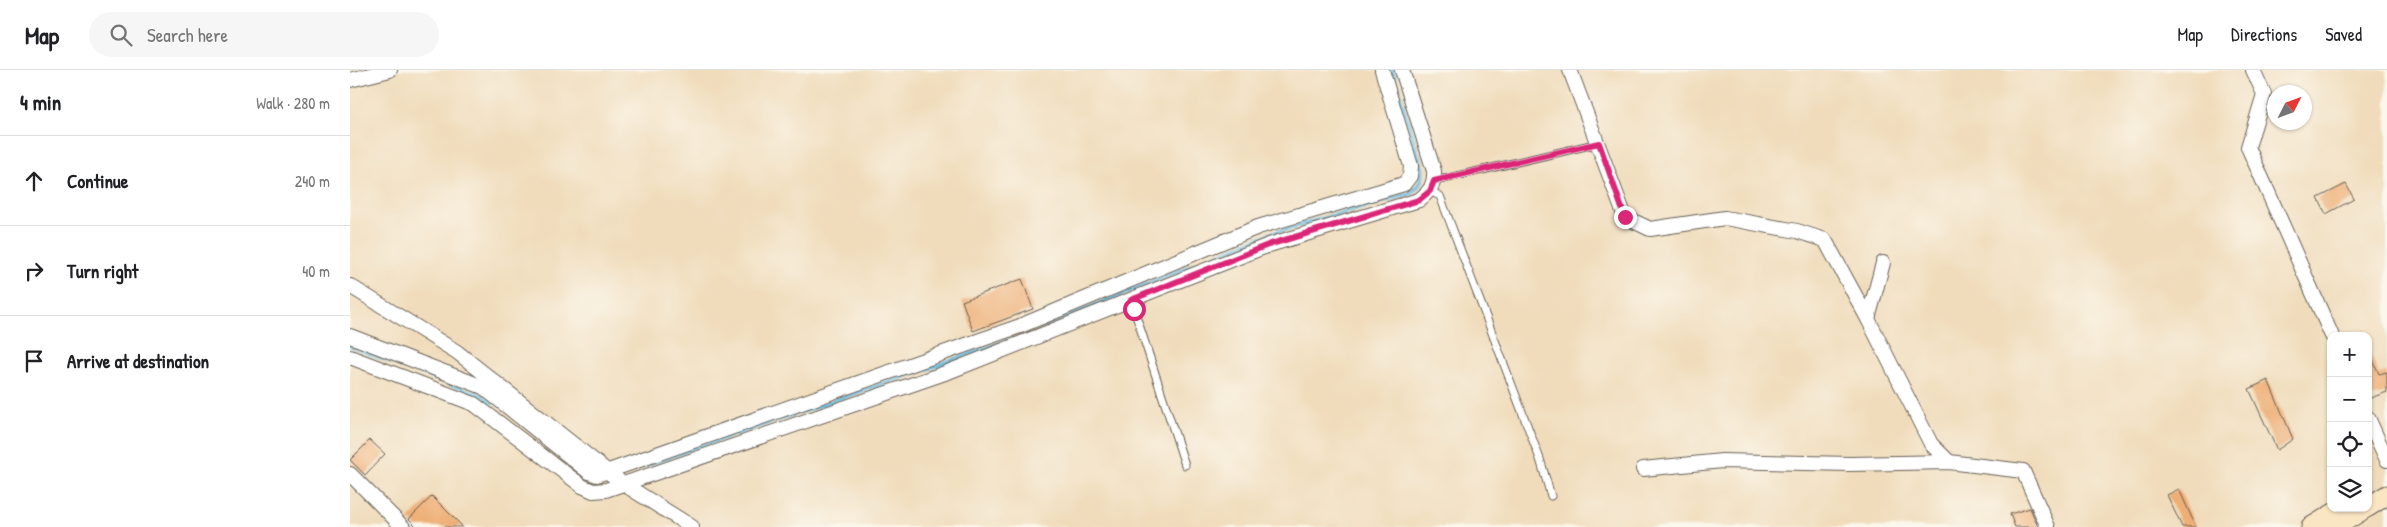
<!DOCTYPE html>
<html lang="en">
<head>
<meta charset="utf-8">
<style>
  :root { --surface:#fff; --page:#f6f6f6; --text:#202124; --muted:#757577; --line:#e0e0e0 }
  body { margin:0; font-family:"Patrick Hand",sans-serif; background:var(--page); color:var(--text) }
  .controls { position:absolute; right:15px; bottom:15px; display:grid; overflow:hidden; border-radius:10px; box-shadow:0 1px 4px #0004 }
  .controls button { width:45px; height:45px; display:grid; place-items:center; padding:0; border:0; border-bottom:1px solid var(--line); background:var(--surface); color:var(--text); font:25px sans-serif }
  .compass { position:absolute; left:1917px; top:15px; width:45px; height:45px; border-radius:50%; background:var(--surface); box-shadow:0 1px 4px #0004; rotate:48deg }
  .stop { position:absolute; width:15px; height:15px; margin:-11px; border:4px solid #db2777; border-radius:50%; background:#fff }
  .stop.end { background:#db2777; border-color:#fff; box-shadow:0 1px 5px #0008 }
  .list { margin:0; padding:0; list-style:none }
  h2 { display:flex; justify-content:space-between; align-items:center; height:65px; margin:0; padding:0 20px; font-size:21px }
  h2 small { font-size:16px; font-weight:400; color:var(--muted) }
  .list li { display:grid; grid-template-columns:32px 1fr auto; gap:15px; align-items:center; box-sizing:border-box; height:90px; padding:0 20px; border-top:1px solid var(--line) }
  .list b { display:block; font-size:19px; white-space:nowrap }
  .list em { font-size:16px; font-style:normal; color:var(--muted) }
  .icon { flex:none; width:28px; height:28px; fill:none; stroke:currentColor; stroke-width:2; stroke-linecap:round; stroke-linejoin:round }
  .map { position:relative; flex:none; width:2037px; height:457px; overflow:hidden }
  header { display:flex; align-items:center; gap:30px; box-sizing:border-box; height:70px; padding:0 25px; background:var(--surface); border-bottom:1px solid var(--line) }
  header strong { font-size:24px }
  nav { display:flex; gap:28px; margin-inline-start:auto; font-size:18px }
  .search { width:350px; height:45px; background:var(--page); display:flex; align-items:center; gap:12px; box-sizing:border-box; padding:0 18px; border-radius:28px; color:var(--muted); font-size:19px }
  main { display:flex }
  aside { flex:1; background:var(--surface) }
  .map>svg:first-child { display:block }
</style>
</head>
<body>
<header>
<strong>Map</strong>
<div class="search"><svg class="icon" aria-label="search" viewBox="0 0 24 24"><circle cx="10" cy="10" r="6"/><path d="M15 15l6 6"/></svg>Search here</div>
<nav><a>Map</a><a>Directions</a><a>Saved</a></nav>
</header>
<main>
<aside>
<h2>4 min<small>Walk · 280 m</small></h2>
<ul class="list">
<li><svg class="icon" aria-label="ahead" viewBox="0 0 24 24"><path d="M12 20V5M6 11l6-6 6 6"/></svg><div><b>Continue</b></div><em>240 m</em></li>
<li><svg class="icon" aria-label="right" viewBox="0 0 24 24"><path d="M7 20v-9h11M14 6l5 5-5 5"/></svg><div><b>Turn right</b></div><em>40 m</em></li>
<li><svg class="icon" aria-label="arrive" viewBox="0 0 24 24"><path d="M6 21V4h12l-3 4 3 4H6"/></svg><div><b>Arrive at destination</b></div></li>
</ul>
</aside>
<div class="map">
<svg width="2037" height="457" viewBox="0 0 2037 457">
  <rect width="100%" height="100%" fill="#fbf7ec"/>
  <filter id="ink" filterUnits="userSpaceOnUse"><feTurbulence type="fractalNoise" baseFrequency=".02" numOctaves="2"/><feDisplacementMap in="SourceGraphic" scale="10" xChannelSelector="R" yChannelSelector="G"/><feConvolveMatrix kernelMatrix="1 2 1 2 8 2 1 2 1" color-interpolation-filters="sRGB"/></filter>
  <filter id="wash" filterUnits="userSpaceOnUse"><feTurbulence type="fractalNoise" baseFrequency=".0096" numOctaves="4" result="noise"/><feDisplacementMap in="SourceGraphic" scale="20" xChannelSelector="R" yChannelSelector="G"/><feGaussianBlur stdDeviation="1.12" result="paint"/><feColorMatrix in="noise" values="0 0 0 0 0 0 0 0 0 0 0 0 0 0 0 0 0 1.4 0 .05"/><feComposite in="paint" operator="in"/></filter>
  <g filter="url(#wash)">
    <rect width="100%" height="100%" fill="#f0dcbb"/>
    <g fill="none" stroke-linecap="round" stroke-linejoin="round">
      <!-- stream -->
      <g stroke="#68bee5" stroke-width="4.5">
        <path d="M689,258L920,164L1062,123C1071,115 1073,110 1072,98L1042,0"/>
        <path d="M0,276L131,325L142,333"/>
        <path d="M278,401L661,270"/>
        <path d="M234,406L248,412"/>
      </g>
    </g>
    <g id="blocks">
      <!-- building -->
      <g fill="#eeae74">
        <path d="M1996,114L2004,129L1976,144L1968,128Z"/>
        <path d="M672,209L683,239L623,261L612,231Z"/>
        <path d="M2018,279L2029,304L2037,302V322L2018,329Z"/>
        <path d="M1918,310L1943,369L1927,380L1899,319Z"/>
        <path d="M20,370L35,384L15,405L0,390Z"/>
        <path d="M1829,419L1846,457H1832L1817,425Z"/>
        <path d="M82,426L113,457H67L59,449Z"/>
        <path d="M1680,438L1688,457H1665L1660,444Z"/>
      </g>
    </g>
  </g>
  <g filter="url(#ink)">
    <use href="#blocks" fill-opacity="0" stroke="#665f54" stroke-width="1"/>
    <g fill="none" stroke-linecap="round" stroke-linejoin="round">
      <!-- lane casing -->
      <g stroke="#665f54" stroke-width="9">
        <g id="lane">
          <path d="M1085,111L1249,73"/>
          <path d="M1080,121L1090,126L1190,389L1201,426"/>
          <path d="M781,230L835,395"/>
        </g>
      </g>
      <!-- street casing -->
      <g stroke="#665f54" stroke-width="16">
        <g id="street">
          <path d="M1220,0L1275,147L1300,159L1375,148L1447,161L1475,170L1518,249"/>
          <path d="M1903,0L1914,24L1898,77L1982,266"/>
          <path d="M0,10L40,0"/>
          <path d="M1533,193L1518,249L1581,374L1599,392"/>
          <path d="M0,216L107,282L272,413L342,457"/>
          <path d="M0,266L133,317L239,402L247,405L670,256L908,157L1054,114L1060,106L1061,96L1032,0"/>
          <path d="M0,287L124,334L232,416L243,421L256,420L598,302L919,175L1069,130C1080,121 1085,115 1084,101L1052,0"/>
          <path d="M2018,348L2037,390"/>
          <path d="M1293,399L1372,391L1500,394L1599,392L1673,401L1698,457"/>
          <path d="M0,404L53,457"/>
        </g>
      </g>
      <!-- secondary casing -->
      <g stroke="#665f54" stroke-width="21">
        <g id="secondary">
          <path d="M2018,437L2037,425"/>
          <path d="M1961,457L1992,438"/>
          <path d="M1986,457L2016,438"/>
        </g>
      </g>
      <!-- lane -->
      <use href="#lane" stroke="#fff" stroke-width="7"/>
      <!-- street -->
      <use href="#street" stroke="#fff" stroke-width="14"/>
      <!-- secondary -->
      <use href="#secondary" stroke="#fbe6c4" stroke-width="19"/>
    </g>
  </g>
  <g fill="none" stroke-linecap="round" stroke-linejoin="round" filter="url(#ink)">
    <!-- route -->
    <path stroke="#db2777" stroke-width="6" d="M784,239L781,230L918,175L1069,130L1080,121L1084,111L1249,73L1275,147"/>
  </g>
</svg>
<div class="controls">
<button>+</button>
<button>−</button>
<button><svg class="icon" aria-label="locate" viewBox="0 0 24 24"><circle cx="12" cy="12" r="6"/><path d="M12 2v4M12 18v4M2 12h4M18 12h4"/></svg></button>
<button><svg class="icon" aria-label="layers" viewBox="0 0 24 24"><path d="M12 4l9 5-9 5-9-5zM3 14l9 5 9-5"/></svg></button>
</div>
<svg class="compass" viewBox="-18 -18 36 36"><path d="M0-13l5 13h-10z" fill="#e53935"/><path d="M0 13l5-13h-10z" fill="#757577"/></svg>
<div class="stop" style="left:784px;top:239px"></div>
<div class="stop end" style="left:1275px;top:147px"></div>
</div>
</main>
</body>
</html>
